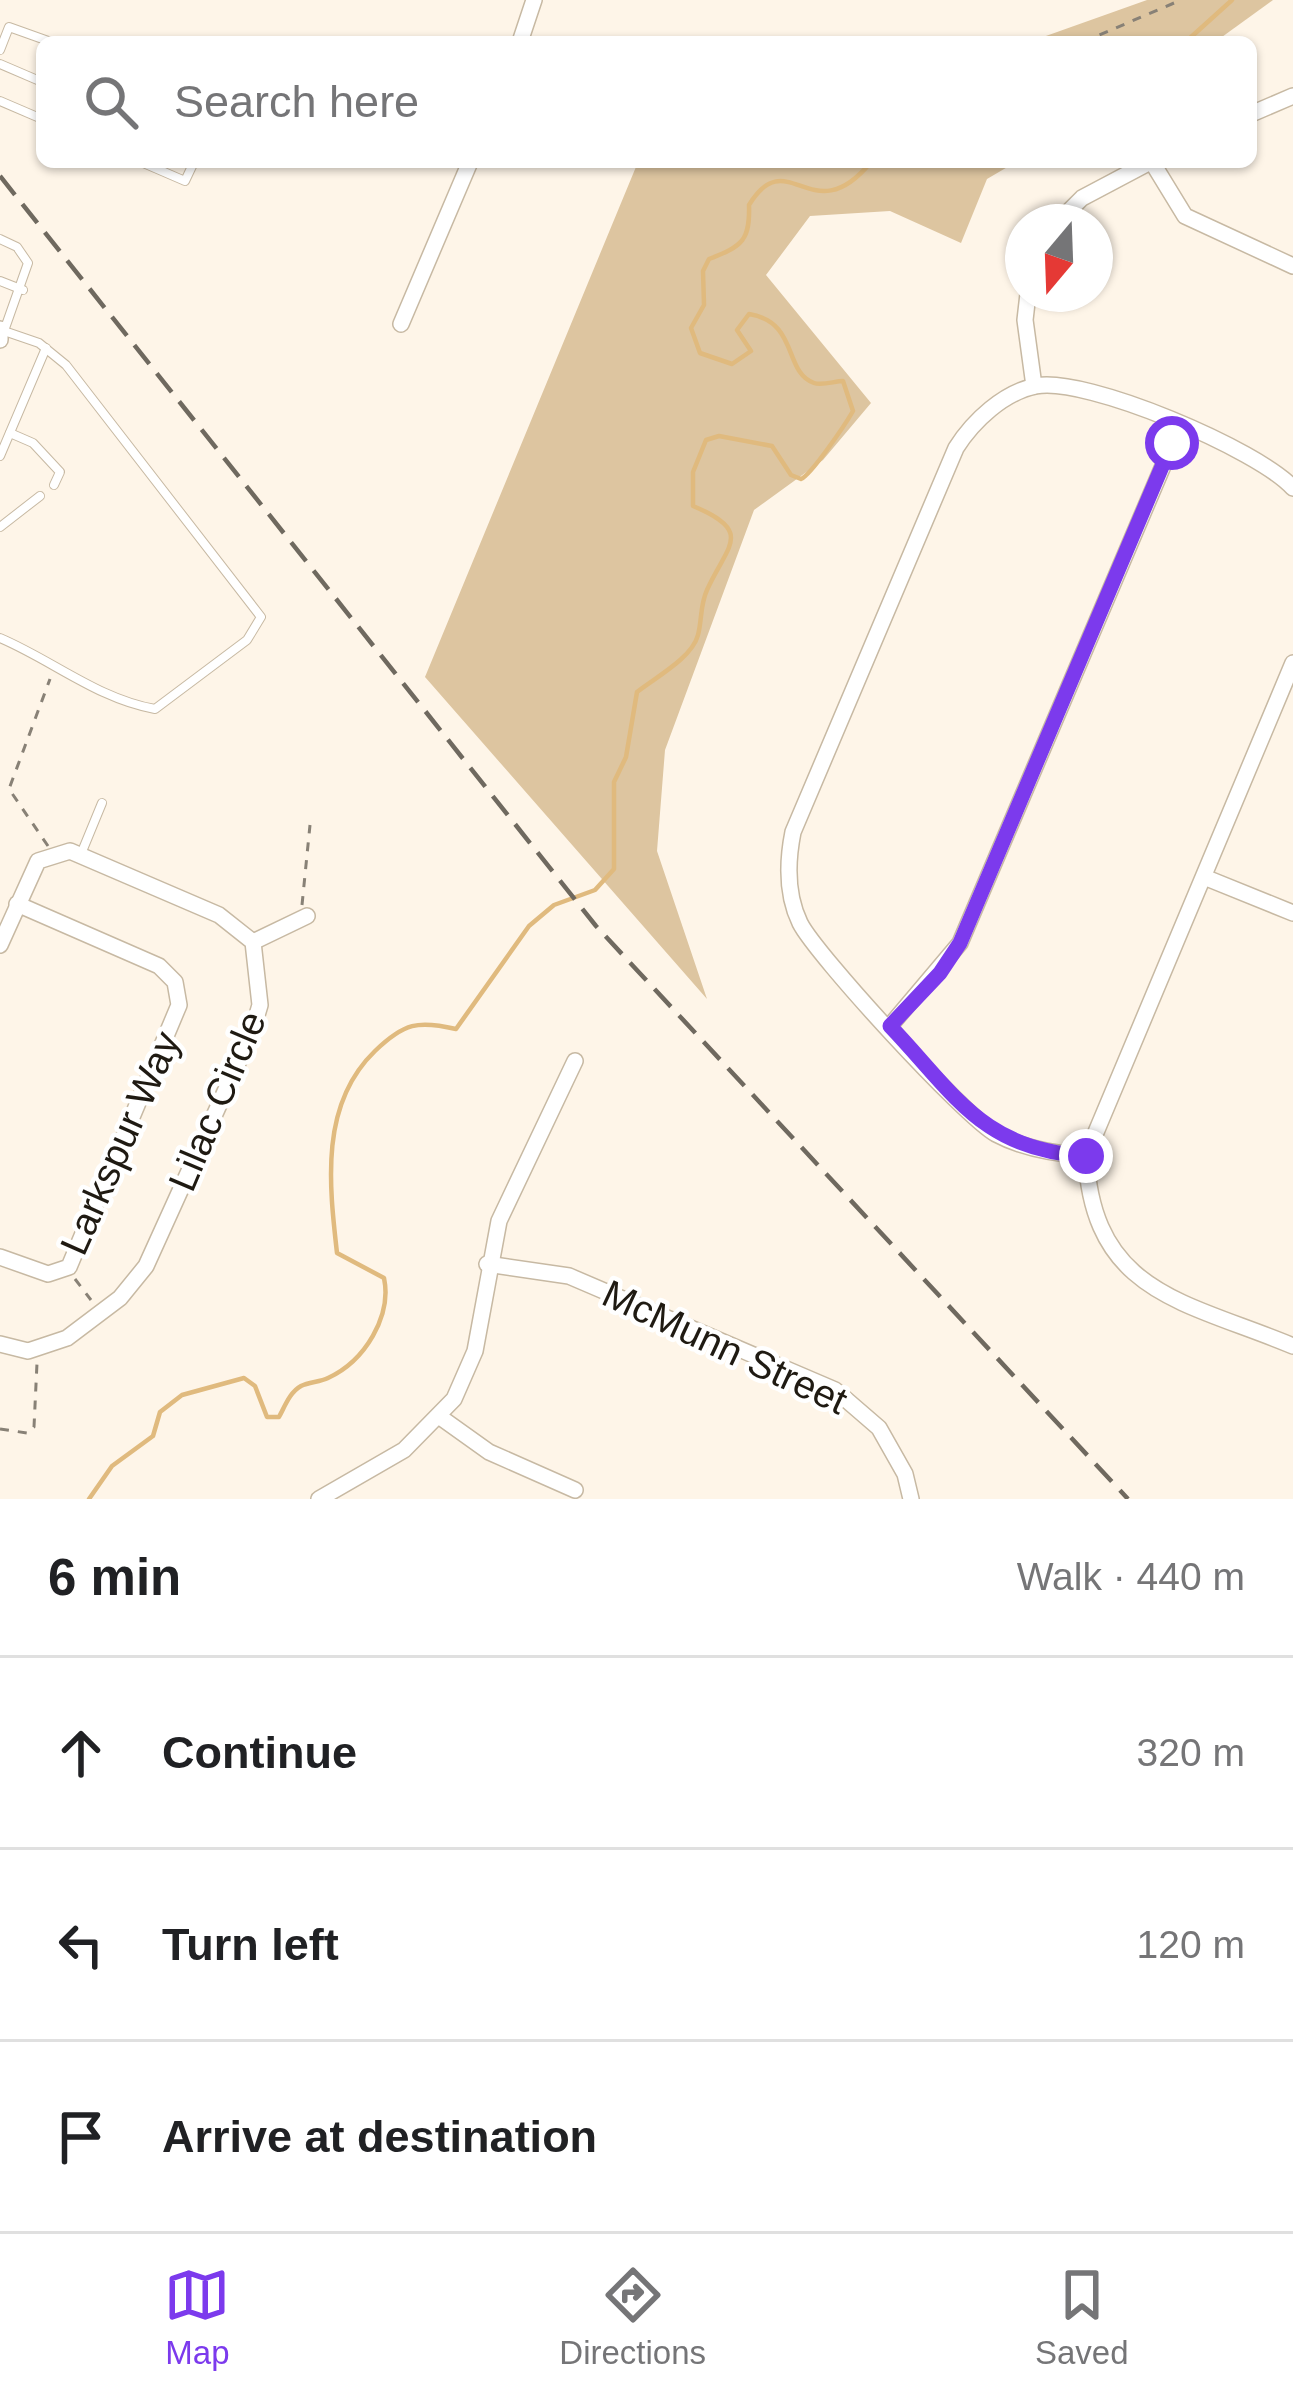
<!DOCTYPE html>
<html lang="en">
<head>
<meta charset="utf-8">
<style>
  :root { --surface:#fff; --page:#f6f6f6; --text:#202124; --muted:#757577; --line:#e0e0e0; --accent:#7c3aed }
  body { margin:0; font-family:Helvetica,sans-serif; background:var(--page); color:var(--text) }
  .compass { position:absolute; left:1005px; top:204px; width:108px; height:108px; border-radius:50%; background:var(--surface); box-shadow:0 3px 9px #0004; rotate:199deg }
  .stop { position:absolute; width:36px; height:36px; margin:-27px; border:9px solid #7c3aed; border-radius:50%; background:#fff }
  .stop.end { background:#7c3aed; border-color:#fff; box-shadow:0 3px 12px #0008 }
  .list { margin:0; padding:0; list-style:none }
  h2 { display:flex; justify-content:space-between; align-items:center; height:156px; margin:0; padding:0 48px; font-size:51px }
  h2 small { font-size:39px; font-weight:400; color:var(--muted) }
  .list li { display:grid; grid-template-columns:78px 1fr auto; gap:36px; align-items:center; box-sizing:border-box; height:192px; padding:0 48px; border-top:3px solid var(--line) }
  .list b { display:block; font-size:45px; white-space:nowrap }
  .list em { font-size:39px; font-style:normal; color:var(--muted) }
  .icon { flex:none; width:66px; height:66px; fill:none; stroke:currentColor; stroke-width:2; stroke-linecap:round; stroke-linejoin:round }
  .map { position:relative; flex:none; width:1293px; height:1499px; overflow:hidden }
  .search { position:absolute; background:var(--surface); box-shadow:0 3px 9px #0004; left:36px; right:36px; top:36px; height:132px; display:flex; align-items:center; gap:30px; box-sizing:border-box; padding:0 42px; border-radius:18px; color:var(--muted); font-size:45px }
  .sheet { height:732px; background:var(--surface) }
  nav { display:flex; justify-content:space-around; align-items:center; box-sizing:border-box; height:168px; border-top:3px solid var(--line); background:var(--surface); font-size:33px; color:var(--muted) }
  nav a { display:grid; justify-items:center; gap:6px }
  nav .on { color:var(--accent) }
  .map>svg:first-child { display:block }
</style>
</head>
<body>
<div class="map">
<svg width="1293" height="1499" viewBox="0 0 1293 1499">
  <rect width="100%" height="100%" fill="#fef5e8"/>
  <!-- green -->
  <g fill="#ddc5a0">
    <path d="M1147,0H1273L1215,42H1029Z"/>
    <path d="M638,162H1016L987,179L961,243L890,211L810,216L766,275L871,403L823,460L754,510L665,750L657,851L707,999L425,677Z"/>
  </g>
  <g fill="none" stroke-linecap="round" stroke-linejoin="round">
    <!-- stream -->
    <g stroke="#e0ba7e" stroke-width="4.5">
      <path d="M1170,42L1190,38L1232,0"/>
      <path d="M89,1499L112,1466L153,1436L160,1412L182,1395L244,1378L255,1386L267,1417H279C285,1406 290,1392 301,1386C309,1382 320,1382 328,1378C365,1361 392,1316 384,1278L337,1253C329,1183 320,1104 375,1051C404,1023 418,1020 456,1029L529,926L554,905L595,890L614,869V782L626,757L637,692C656,677 692,658 698,635C702,620 700,605 707,590C727,545 755,532 693,506V472L706,440L719,436L772,446L791,475L801,479C811,475 845,425 853,411L843,381C835,381 822,386 814,383C783,372 799,322 749,314L737,330L751,351L732,364L700,353L691,328L704,305L703,271L709,259C743,246 750,240 749,205C788,141 812,234 871,162"/>
    </g>
    <!-- lane casing -->
    <g stroke="#c7b9a3" stroke-width="10">
      <g id="lane">
        <path d="M0,50L9,27L51,42"/>
        <path d="M0,64L42,82"/>
        <path d="M0,101L42,119"/>
        <path d="M141,162L185,181L194,162"/>
        <path d="M0,239L17,247L28,263L4,331L39,343L66,365L261,617L247,640L155,709C98,699 52,660 0,638"/>
        <path d="M0,281L23,290"/>
        <path d="M10,433L33,443L60,472L54,485"/>
        <path d="M0,456L46,348"/>
        <path d="M0,527L40,496"/>
        <path d="M81,854L102,803"/>
      </g>
    </g>
    <!-- street casing -->
    <g stroke="#c7b9a3" stroke-width="18">
      <g id="street">
        <path d="M520,42L534,0"/>
        <path d="M1251,114L1293,96"/>
        <path d="M1152,162L1185,216L1293,266"/>
        <path d="M1058,222L1082,198L1150,162"/>
        <path d="M1028,294L1025,320L1034,386"/>
        <path d="M401,324L470,162"/>
        <path d="M0,329V340"/>
        <path d="M1293,663L1086,1156C1093,1294 1185,1301 1293,1346"/>
        <path d="M1204,877L1293,913"/>
        <path d="M253,942L307,916"/>
        <path d="M0,945L38,861L70,851L219,915L253,942L260,1005L252,1032L146,1266L120,1298L67,1338L28,1351L0,1344"/>
        <path d="M890,1026L960,943L1180,426"/>
        <path d="M1086,1156C1055,1154 1024,1149 996,1134C965,1117 816,955 800,923C786,894 787,862 793,832L956,448C973,421 1004,392 1036,386C1086,376 1259,450 1293,488"/>
        <path d="M0,1257L48,1274L69,1267L179,1005L175,982L159,966L17,904"/>
        <path d="M487,1264L569,1276L835,1390L879,1428L905,1474L911,1499"/>
        <path d="M440,1417L489,1452L575,1490"/>
        <path d="M319,1499L404,1450L454,1399L475,1351L499,1221L575,1061"/>
      </g>
    </g>
    <!-- path -->
    <g stroke="#888176" stroke-width="3" stroke-dasharray="9 9" stroke-linecap="butt">
      <path d="M1083,42L1181,0"/>
      <path d="M48,846L9,789L50,679"/>
      <path d="M302,905L310,825"/>
      <path d="M75,1279L91,1300"/>
      <path d="M0,1429L27,1433L34,1427L37,1363"/>
    </g>
    <!-- lane -->
    <use href="#lane" stroke="#fff" stroke-width="8"/>
    <!-- street -->
    <use href="#street" stroke="#fff" stroke-width="15"/>
    <!-- rail -->
    <path stroke="#6f695f" stroke-width="4.5" stroke-dasharray="24 12" stroke-linecap="butt" d="M0,176L596,926L1128,1499"/>
  </g>
  <g fill="none" stroke-linecap="round" stroke-linejoin="round">
    <!-- route -->
    <path stroke="#7c3aed" stroke-width="15" d="M1086,1156C982,1150 955,1094 890,1026L940,973L960,943L1172,443"/>
  </g>
  <g text-anchor="middle" dominant-baseline="central" stroke-width="9" stroke-linejoin="round" paint-order="stroke">
    <!-- street labels -->
    <g font-size="39" fill="#1f1a12" stroke="#fff">
      <text transform="translate(217 1101) rotate(-67)">Lilac Circle</text>
      <text transform="translate(120 1143) rotate(-66)">Larkspur Way</text>
      <text transform="translate(725 1347) rotate(25)">McMunn Street</text>
    </g>
  </g>
</svg>
<svg class="compass" viewBox="-18 -18 36 36"><path d="M0-13l5 13h-10z" fill="#e53935"/><path d="M0 13l5-13h-10z" fill="#757577"/></svg>
<div class="stop" style="left:1172px;top:443px"></div>
<div class="stop end" style="left:1086px;top:1156px"></div>
<div class="search"><svg class="icon" aria-label="search" viewBox="0 0 24 24"><circle cx="10" cy="10" r="6"/><path d="M15 15l6 6"/></svg>Search here</div>
</div>
<section class="sheet">
<h2>6 min<small>Walk · 440 m</small></h2>
<ul class="list">
<li><svg class="icon" aria-label="ahead" viewBox="0 0 24 24"><path d="M12 20V5M6 11l6-6 6 6"/></svg><div><b>Continue</b></div><em>320 m</em></li>
<li><svg class="icon" aria-label="left" viewBox="0 0 24 24"><path d="M17 20v-9H6M10 6l-5 5 5 5"/></svg><div><b>Turn left</b></div><em>120 m</em></li>
<li><svg class="icon" aria-label="arrive" viewBox="0 0 24 24"><path d="M6 21V4h12l-3 4 3 4H6"/></svg><div><b>Arrive at destination</b></div></li>
</ul>
</section>
<nav>
<a class="on"><svg class="icon" aria-label="map" viewBox="0 0 24 24"><path d="M3 6l6-2 6 2 6-2v14l-6 2-6-2-6 2zM9 4v14M15 6v14"/></svg>Map</a>
<a><svg class="icon" aria-label="directions" viewBox="0 0 24 24"><path d="M12 3l9 9-9 9-9-9zM9 14v-3h6M13 9l2 2-2 2"/></svg>Directions</a>
<a><svg class="icon" aria-label="saved" viewBox="0 0 24 24"><path d="M7 4h10v16l-5-4-5 4z"/></svg>Saved</a>
</nav>
</body>
</html>
